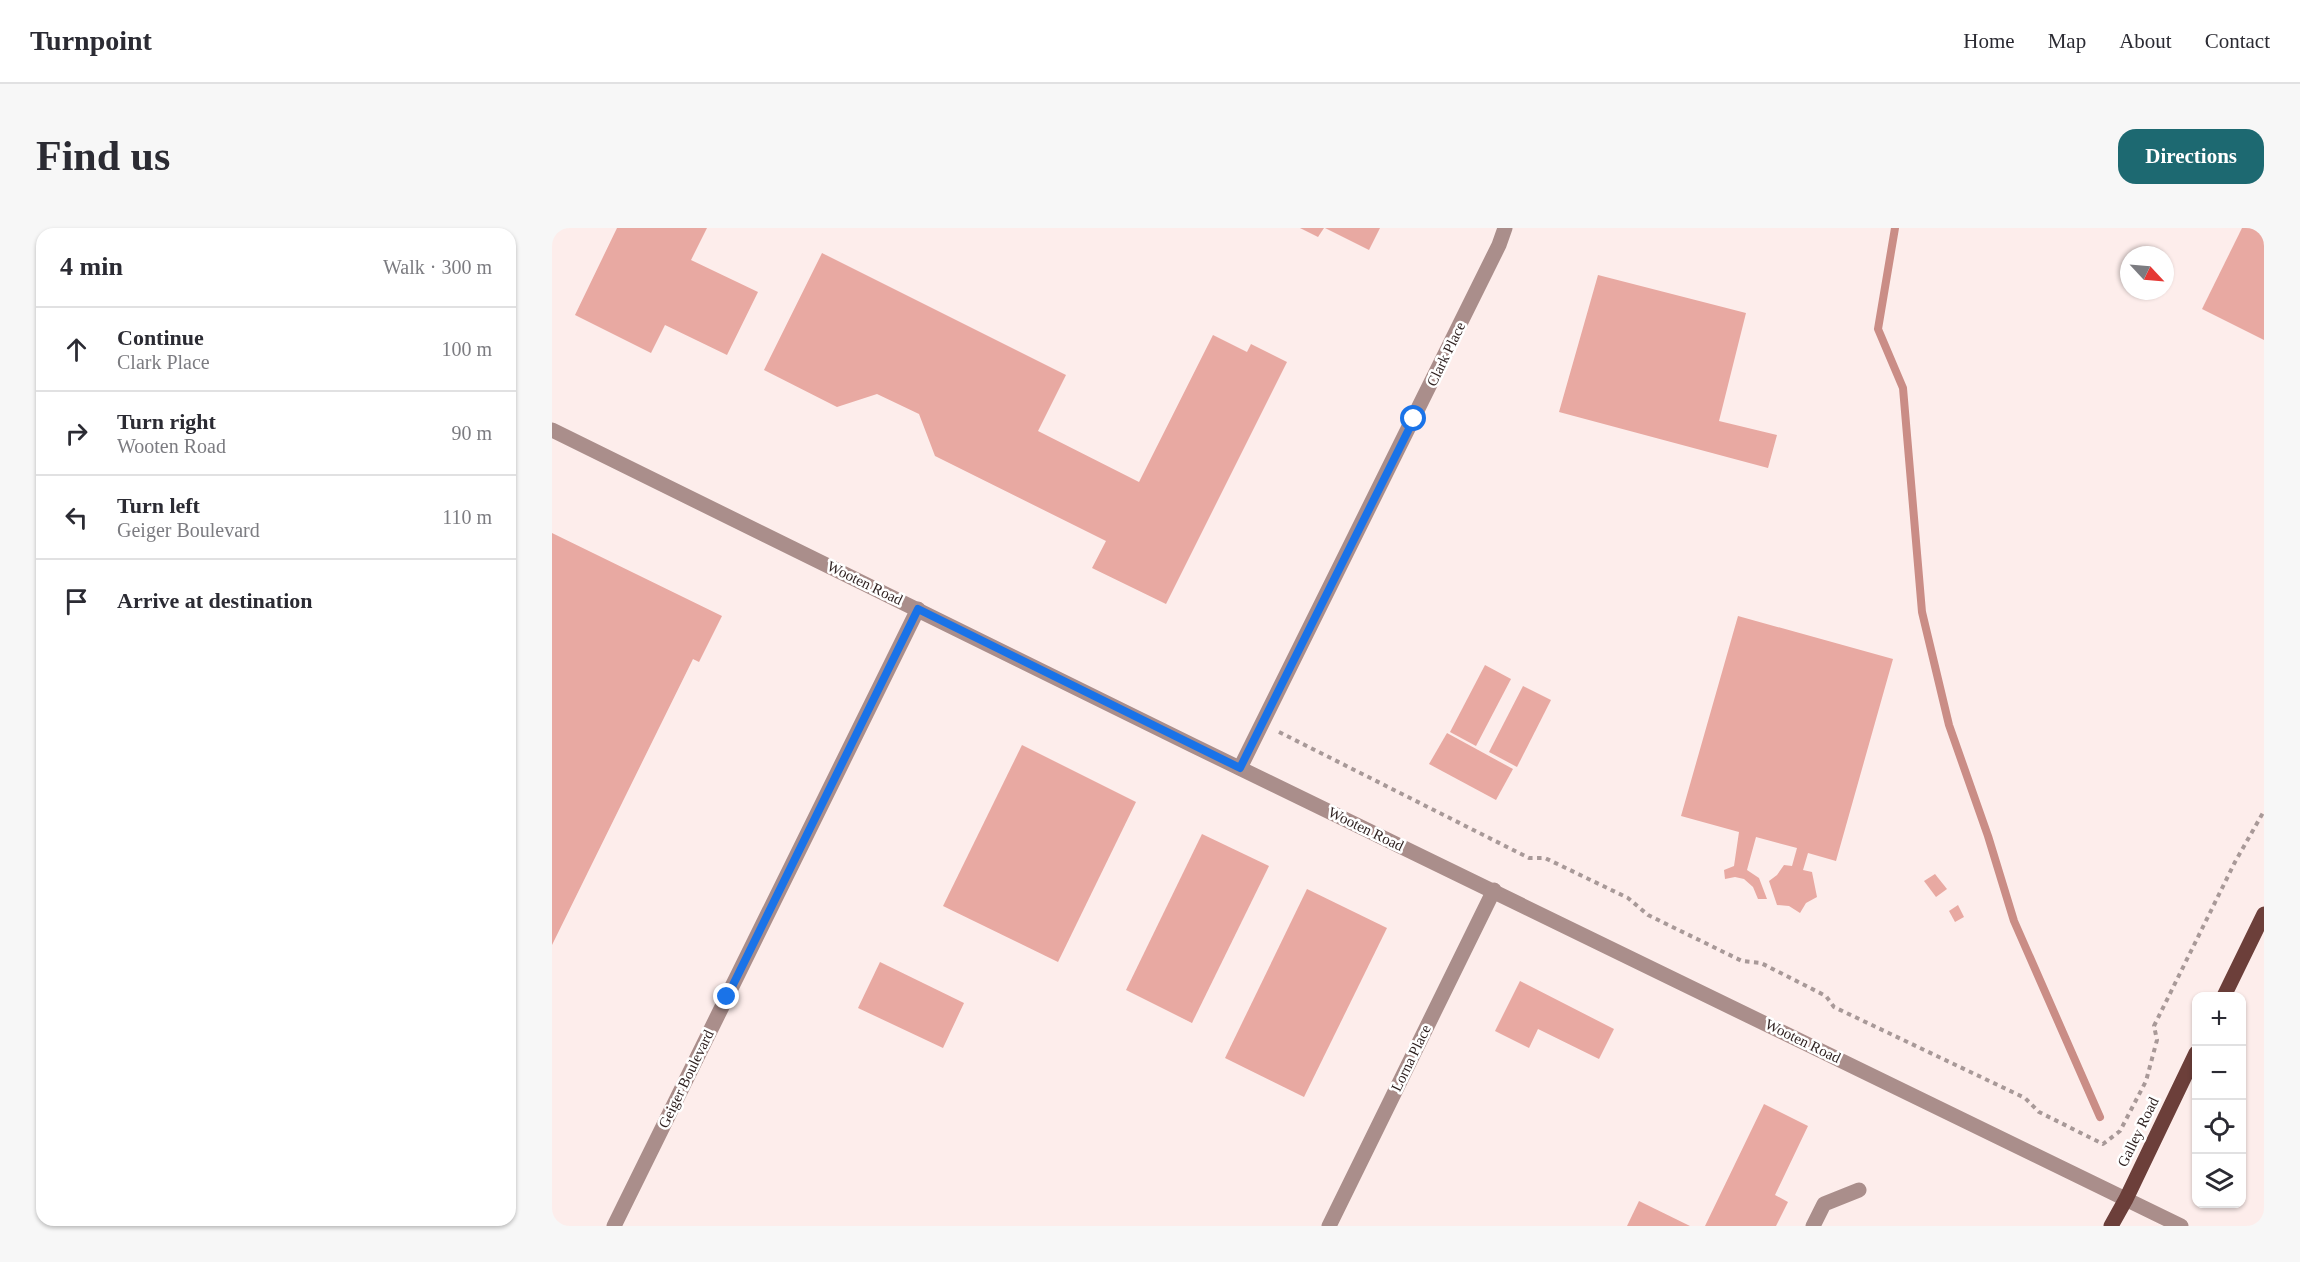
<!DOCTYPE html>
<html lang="en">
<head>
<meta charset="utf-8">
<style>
  :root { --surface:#fff; --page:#f7f7f7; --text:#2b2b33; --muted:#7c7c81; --line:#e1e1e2; --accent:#1d6971 }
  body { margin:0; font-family:"Times New Roman",serif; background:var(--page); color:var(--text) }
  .controls { position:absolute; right:18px; bottom:18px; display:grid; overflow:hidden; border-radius:12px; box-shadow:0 2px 4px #0004 }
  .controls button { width:54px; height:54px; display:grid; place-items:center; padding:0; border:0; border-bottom:2px solid var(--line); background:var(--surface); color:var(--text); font:30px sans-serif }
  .compass { position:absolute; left:1568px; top:18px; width:54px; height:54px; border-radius:50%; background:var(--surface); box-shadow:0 2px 4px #0004; rotate:116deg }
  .stop { position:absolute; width:18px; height:18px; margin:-14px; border:4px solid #1a73e8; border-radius:50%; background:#fff }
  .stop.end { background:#1a73e8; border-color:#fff; box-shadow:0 2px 6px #0008 }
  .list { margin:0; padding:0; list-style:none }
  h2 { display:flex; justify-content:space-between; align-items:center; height:78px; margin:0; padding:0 24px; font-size:26px }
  h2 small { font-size:20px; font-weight:400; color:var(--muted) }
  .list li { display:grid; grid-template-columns:39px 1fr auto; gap:18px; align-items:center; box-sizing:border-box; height:84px; padding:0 24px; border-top:2px solid var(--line) }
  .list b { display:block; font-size:22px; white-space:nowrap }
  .list p { margin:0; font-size:20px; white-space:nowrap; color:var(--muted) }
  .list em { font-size:20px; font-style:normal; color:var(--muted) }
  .icon { flex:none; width:33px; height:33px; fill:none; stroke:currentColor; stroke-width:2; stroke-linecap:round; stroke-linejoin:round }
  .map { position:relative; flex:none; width:1712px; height:998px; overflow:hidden; border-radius:18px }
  header { display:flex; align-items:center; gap:36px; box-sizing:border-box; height:84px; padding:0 30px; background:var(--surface); border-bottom:2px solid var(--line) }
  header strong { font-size:28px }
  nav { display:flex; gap:33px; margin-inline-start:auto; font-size:21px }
  .intro { display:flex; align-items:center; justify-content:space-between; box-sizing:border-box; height:144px; padding:0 36px }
  h1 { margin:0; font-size:42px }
  .button { padding:15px 27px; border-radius:18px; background:var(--accent); color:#fff; font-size:21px; font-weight:700 }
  main { display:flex; gap:36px; padding:0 36px }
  aside { flex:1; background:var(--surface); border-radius:18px; box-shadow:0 2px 4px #0004 }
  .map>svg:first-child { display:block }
</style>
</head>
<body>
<header>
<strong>Turnpoint</strong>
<nav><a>Home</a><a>Map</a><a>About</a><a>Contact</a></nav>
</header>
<div class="intro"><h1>Find us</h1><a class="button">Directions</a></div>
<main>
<aside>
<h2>4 min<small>Walk · 300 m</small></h2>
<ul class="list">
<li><svg class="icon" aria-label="ahead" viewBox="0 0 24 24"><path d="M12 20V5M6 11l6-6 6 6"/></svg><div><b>Continue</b><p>Clark Place</p></div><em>100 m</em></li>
<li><svg class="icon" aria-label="right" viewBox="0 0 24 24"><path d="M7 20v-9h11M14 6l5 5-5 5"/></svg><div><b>Turn right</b><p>Wooten Road</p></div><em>90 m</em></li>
<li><svg class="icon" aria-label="left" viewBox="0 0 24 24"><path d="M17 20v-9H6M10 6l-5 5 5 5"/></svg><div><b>Turn left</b><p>Geiger Boulevard</p></div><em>110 m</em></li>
<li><svg class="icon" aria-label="arrive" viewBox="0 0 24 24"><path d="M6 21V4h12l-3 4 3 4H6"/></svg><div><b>Arrive at destination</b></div></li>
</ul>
</aside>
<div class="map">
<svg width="1712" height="998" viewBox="0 0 1712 998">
  <rect width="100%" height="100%" fill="#fdedeb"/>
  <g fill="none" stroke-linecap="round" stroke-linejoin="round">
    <!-- stream -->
    <path stroke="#ca8d86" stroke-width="8" d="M1343,0L1326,101L1351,160L1370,384L1397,497L1436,608L1462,693L1548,889"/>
  </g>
  <!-- building -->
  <g fill="#e8a9a2">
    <path d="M65,0H155L139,32L206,64L175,127L113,97L99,125L23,87Z"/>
    <path d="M748,0H772L766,9Z"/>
    <path d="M773,0H828L817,22Z"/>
    <path d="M1690,0H1712V112L1650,81Z"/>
    <path d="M270,25L514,147L486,203L587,254L661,107L695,124L699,116L735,134L614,376L540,340L554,313L383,228L367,186L325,166L285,179L212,142Z"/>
    <path d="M1046,47L1194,85L1167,193L1225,207L1216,240L1007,184Z"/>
    <path d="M0,305L170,388L147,434L141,431L0,717Z"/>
    <path d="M1186,388L1341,431L1284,633L1256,625L1251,642L1260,644L1265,669L1254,675L1248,685L1237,678L1225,677L1217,653L1225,647L1232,637L1240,638L1245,620L1204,609L1195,642L1207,650L1215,671H1206L1201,659L1192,651L1183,649L1173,651L1172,642L1182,638L1187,604L1129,588Z"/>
    <path d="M933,437L959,451L924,518L898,504Z"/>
    <path d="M971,458L999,472L965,539L937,524Z"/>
    <path d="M895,505L961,541L944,572L877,536Z"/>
    <path d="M470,517L584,574L506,734L391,678Z"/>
    <path d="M650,606L717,638L640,795L574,762Z"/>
    <path d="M1383,646L1395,661L1384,669L1372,653Z"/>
    <path d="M755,661L835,700L752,869L673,830Z"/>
    <path d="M1406,677L1412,689L1403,694L1397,683Z"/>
    <path d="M328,734L412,775L391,820L306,780Z"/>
    <path d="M968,753L1062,801L1047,831L986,801L977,820L943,803Z"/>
    <path d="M1212,876L1256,898L1223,967L1236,974L1224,998H1153Z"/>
    <path d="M1087,973L1138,998H1075Z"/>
  </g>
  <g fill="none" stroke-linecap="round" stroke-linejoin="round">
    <!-- path -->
    <path stroke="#a89998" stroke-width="4" stroke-dasharray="4.5 4.5" stroke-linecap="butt" d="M727,504L977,630H993L1076,670L1096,687L1190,733L1209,735L1274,768L1282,779L1473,870L1487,884L1551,916L1568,903L1594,853L1605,812L1602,798L1683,634L1712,583"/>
    <!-- minor -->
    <g stroke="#aa8e8b" stroke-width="15">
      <path d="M0,202L640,517L1629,998"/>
      <path d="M688,540L947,17L953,0"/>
      <path d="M62,998L366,381"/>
      <path d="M777,998L942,662"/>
      <path d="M1261,998L1272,976L1307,962"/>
    </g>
    <!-- major -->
    <g stroke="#6c3f3a" stroke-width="15">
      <path d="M1672,768L1712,686"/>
      <path d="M1559,998L1574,971L1644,825"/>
    </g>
  </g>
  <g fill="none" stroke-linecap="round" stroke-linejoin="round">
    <!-- route -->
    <path stroke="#1a73e8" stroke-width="8" d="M175,769L366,381L688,540L862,191"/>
  </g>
  <g text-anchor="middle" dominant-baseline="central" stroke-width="5" stroke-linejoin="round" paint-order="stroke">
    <!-- street labels -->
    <g font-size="15" fill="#2d1f1e" stroke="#fff">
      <text transform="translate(894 126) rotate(-64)">Clark Place</text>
      <text transform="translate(313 355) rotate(26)">Wooten Road</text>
      <text transform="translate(814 601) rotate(26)">Wooten Road</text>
      <text transform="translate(1251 813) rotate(26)">Wooten Road</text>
      <text transform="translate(859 830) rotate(-64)">Lorna Place</text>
      <text transform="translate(134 851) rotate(-64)">Geiger Boulevard</text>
      <text transform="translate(1586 904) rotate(-64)">Galley Road</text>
    </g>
  </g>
</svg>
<div class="controls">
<button>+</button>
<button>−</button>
<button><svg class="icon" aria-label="locate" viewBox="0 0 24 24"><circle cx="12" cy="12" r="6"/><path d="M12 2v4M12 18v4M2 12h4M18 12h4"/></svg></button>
<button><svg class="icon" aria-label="layers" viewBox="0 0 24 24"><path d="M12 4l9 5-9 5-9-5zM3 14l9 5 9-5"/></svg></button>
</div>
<svg class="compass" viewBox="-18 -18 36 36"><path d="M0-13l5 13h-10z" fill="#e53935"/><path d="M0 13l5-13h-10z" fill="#7c7c81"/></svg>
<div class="stop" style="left:862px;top:191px"></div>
<div class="stop end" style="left:175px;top:769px"></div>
</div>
</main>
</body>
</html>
